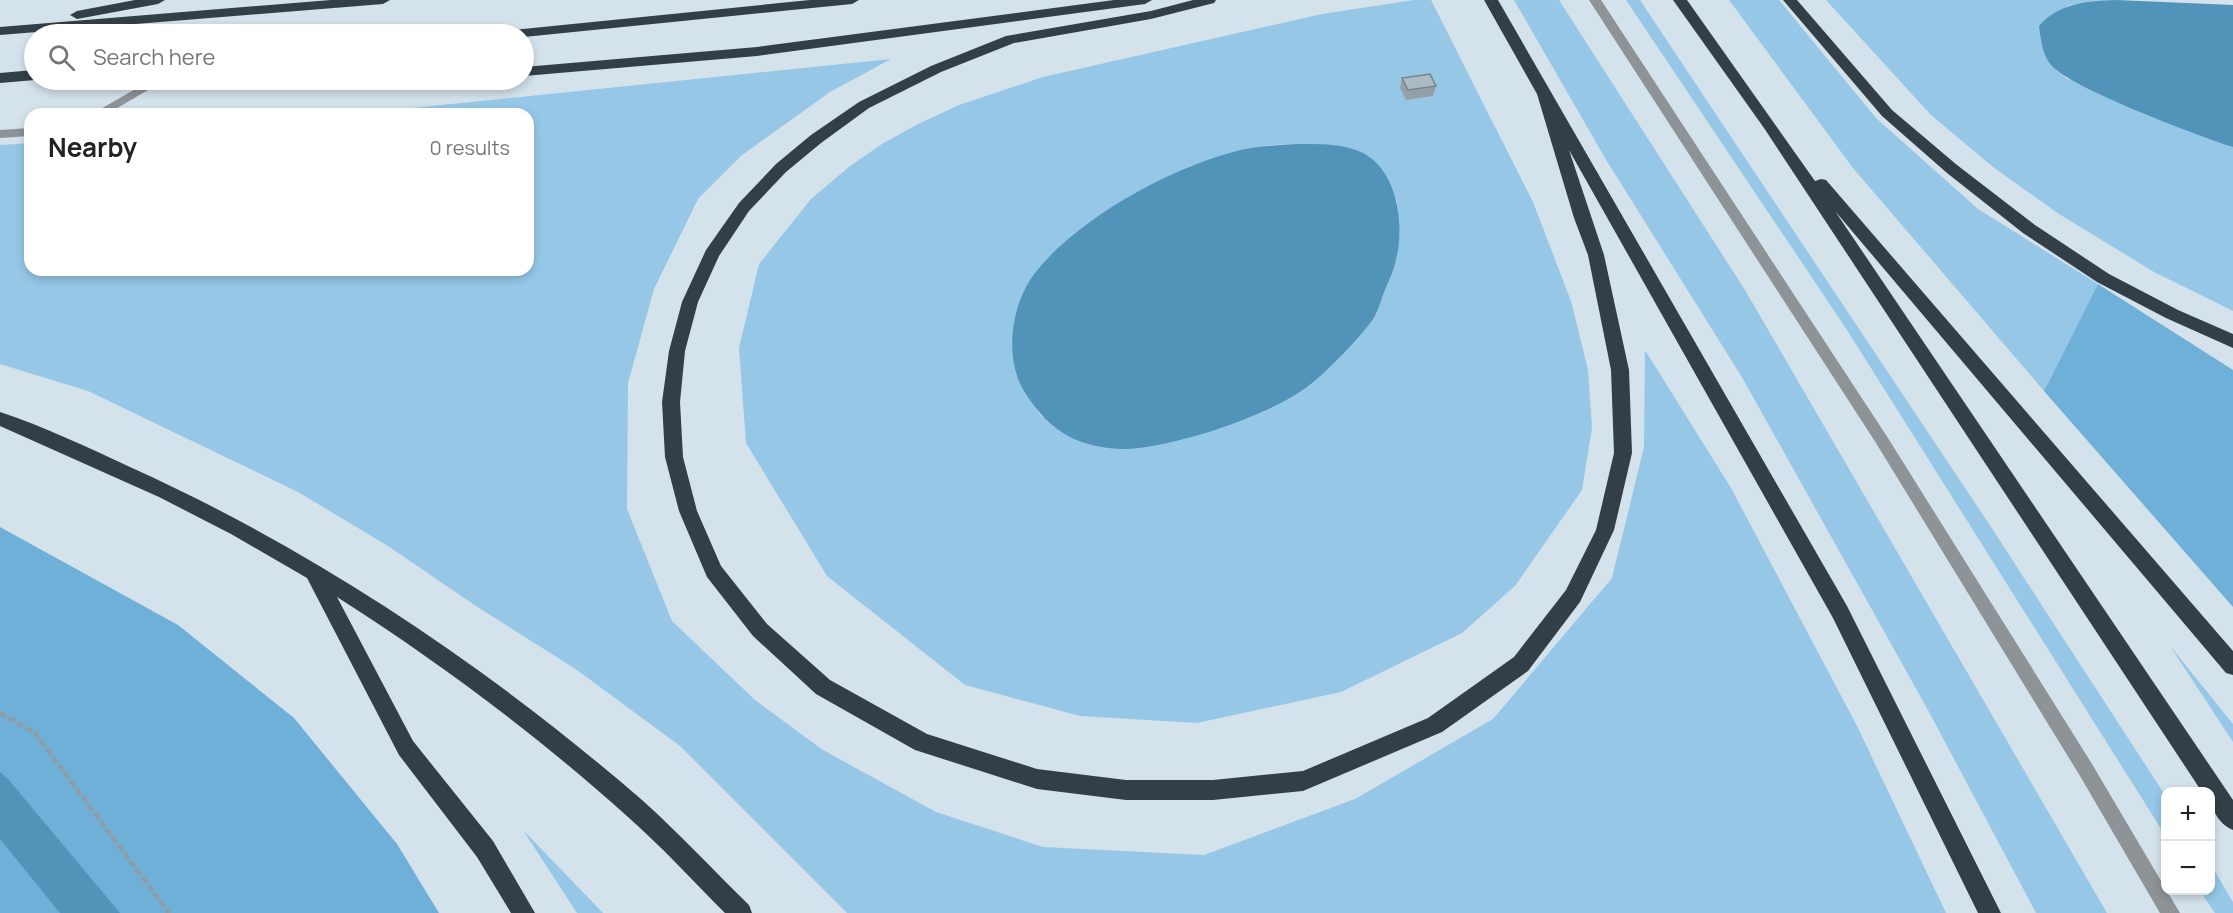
<!DOCTYPE html>
<html lang="en">
<head>
<meta charset="utf-8">
<style>
  :root { --surface:#fff; --page:#f6f6f6; --text:#222; --muted:#767676; --line:#e0e0e0 }
  body { margin:0; font-family:Manrope,sans-serif; background:var(--page); color:var(--text) }
  .controls { position:absolute; right:18px; bottom:18px; display:grid; overflow:hidden; border-radius:12px; box-shadow:0 3px 9px #0003 }
  .controls button { width:54px; height:54px; display:grid; place-items:center; padding:0; border:0; border-bottom:2px solid var(--line); background:var(--surface); color:var(--text); font:30px sans-serif }
  .list { margin:0; padding:0; list-style:none }
  h2 { display:flex; justify-content:space-between; align-items:center; height:78px; margin:0; padding:0 24px; font-size:26px }
  h2 small { font-size:20px; font-weight:400; color:var(--muted) }
  .icon { flex:none; width:33px; height:33px; fill:none; stroke:currentColor; stroke-width:2; stroke-linecap:round; stroke-linejoin:round }
  .map { position:relative; flex:none; width:2233px; height:913px; overflow:hidden }
  .search { position:absolute; background:var(--surface); box-shadow:0 3px 9px #0003; left:24px; top:24px; width:510px; height:66px; display:flex; align-items:center; gap:15px; box-sizing:border-box; padding:0 21px; border-radius:33px; color:var(--muted); font-size:22px }
  .panel { position:absolute; background:var(--surface); box-shadow:0 3px 9px #0003; left:24px; top:108px; width:510px; height:168px; border-radius:18px }
  .map>svg:first-child { display:block }
</style>
</head>
<body>
<div class="map">
<svg width="2233" height="913" viewBox="0 0 2233 913">
  <rect width="100%" height="100%" fill="#d4e2ec"/>
  <!-- green -->
  <g fill="#96c7e6" fill-rule="evenodd">
    <path d="M1414,0H1431L1533,202L1571,301L1588,370L1592,428L1582,490L1515,586L1462,633L1341,692L1197,723L1080,716L965,685L827,576L746,443L739,348L759,264L811,199L850,166L882,144L918,124L959,105L1043,77L1322,14ZM1297,144L1352,149L1371,158L1386,176L1397,202V258L1376,315L1341,355L1307,387L1042,417L1024,392L1015,367L1013,339L1097,218L1151,185L1190,166L1234,152L1270,145Z"/>
    <path d="M1514,0H1559L1745,290L2107,913H2036L1928,710L1743,379L1605,158Z"/>
    <path d="M1626,0H1640L1991,527L2165,795V835L1847,330Z"/>
    <path d="M1729,0H1779L1876,118L1978,209L2098,284L2044,391L1853,168Z"/>
    <path d="M1826,0H2116L2092,1L2067,6L2052,67L2066,78L2104,96L2233,147V311L2154,272L2059,214L1993,167L1931,115Z"/>
    <path d="M891,59L830,92L742,155L698,199L654,289L628,383L627,509L672,621L755,700L823,750L936,812L1043,847L1204,855L1355,799L1493,719L1612,578L1644,447L1645,350L1731,488L1857,726L1946,913H847L680,746L577,670L473,604L388,546L298,492L88,391L0,364V145L30,143V270H528V114H353Z"/>
    <path d="M2170,646L2233,724V742Z"/>
    <path d="M523,830L603,913H577Z"/>
    <path d="M2211,865L2233,902V913H2215L2200,891L2210,890Z"/>
  </g>
  <!-- forest -->
  <g fill="#6eb0d8">
    <path d="M2098,284L2233,370V607L2044,391Z"/>
    <path d="M0,527L178,625L294,718L397,844L439,913H0Z"/>
  </g>
  <!-- water -->
  <g fill="#5193b9">
    <path d="M2116,0L2233,5V147C2201,137 2068,87 2051,65C2042,54 2041,40 2039,26C2059,3 2087,1 2116,0Z"/>
    <path d="M1297,144C1321,144 1351,143 1371,158C1399,180 1404,228 1396,260C1394,270 1389,280 1385,290C1382,298 1379,308 1375,316C1362,336 1327,372 1307,387C1267,416 1188,442 1139,448C1118,451 1090,447 1070,437C1052,428 1038,412 1027,396C1003,362 1010,305 1035,273C1076,220 1168,169 1233,152C1254,146 1276,145 1297,144Z"/>
    <path d="M0,772L8,779L120,913H60L0,839Z"/>
  </g>
  <g fill="none" stroke-linecap="round" stroke-linejoin="round">
    <!-- path -->
    <path stroke="#919ca4" stroke-width="4.5" stroke-dasharray="7 3" stroke-linecap="butt" d="M0,713L35,733L169,913"/>
    <!-- service -->
    <g fill="#8d9397" fill-rule="evenodd">
      <path d="M1589,0H1601L1886,435L2092,764L2180,913H2160L2080,776L1876,443Z"/>
      <path d="M151,80H165L107,114H92Z"/>
      <path d="M30,128V136L0,138V130Z"/>
    </g>
    <!-- motorway -->
    <g fill="#333f46" fill-rule="evenodd">
      <path d="M135,0H165L158,4L77,19L70,15L77,11Z"/>
      <path d="M331,0H390L383,4L0,35V27Z"/>
      <path d="M810,0H859L852,4L524,37V34H506L513,30Z"/>
      <path d="M1114,0H1152L1145,4L757,56L524,76V67L757,47Z"/>
      <path d="M1193,0H1216L1214,3L1151,19L1014,43L941,72L869,108L821,143L786,172L749,211L719,256L698,302L685,351L680,402L683,457L697,511L721,566L767,624L830,680L927,734L1037,769L1126,780H1213L1303,771L1428,718L1514,657L1566,590L1596,530L1614,453L1611,370L1588,255L1574,218L1537,94L1484,0H1498L1847,606L2001,913H1978L1833,618L1569,150L1604,255L1629,370L1632,453L1614,530L1580,602L1528,671L1442,732L1303,791L1213,800H1126L1037,789L915,750L816,694L753,636L707,577L679,511L665,457L662,402L669,351L682,302L706,250L739,203L776,164L811,135L859,102L931,66L1006,36L1151,11Z"/>
      <path d="M1673,0H1687L1815,181L1821,179L1826,180L2233,651V675L2226,673L1835,211L2233,800V830C2218,824 2210,807 2210,792H2202L1764,128Z"/>
      <path d="M1783,0H1797L1892,110L1957,165L2035,225L2109,274L2178,310L2233,334V348L2166,318L2097,282L2023,233L1947,173L1882,116Z"/>
      <path d="M34,70L35,80L0,83V73Z"/>
      <path d="M0,412C45,427 87,447 130,467C316,551 487,666 642,800C679,833 713,870 749,905L752,913H725C693,881 662,847 628,817C538,736 439,662 337,597L413,741L493,841L535,913H511L477,857L399,755L307,578L231,534L159,497L0,426Z"/>
    </g>
  </g>
  <!-- wall -->
  <path fill="#94a0a8" d="M1402,78L1436,86L1433,96L1406,100L1400,88Z"/>
  <!-- building -->
  <path fill="#acbac3" stroke="#788288" stroke-width="1.5" d="M1430,74L1436,86L1408,90L1402,78Z"/>
</svg>
<div class="controls">
<button>+</button>
<button>−</button>
</div>
<div class="search"><svg class="icon" aria-label="search" viewBox="0 0 24 24"><circle cx="10" cy="10" r="6"/><path d="M15 15l6 6"/></svg>Search here</div>
<section class="panel">
<h2>Nearby<small>0 results</small></h2>
<ul class="list">
</ul>
</section>
</div>
</body>
</html>
